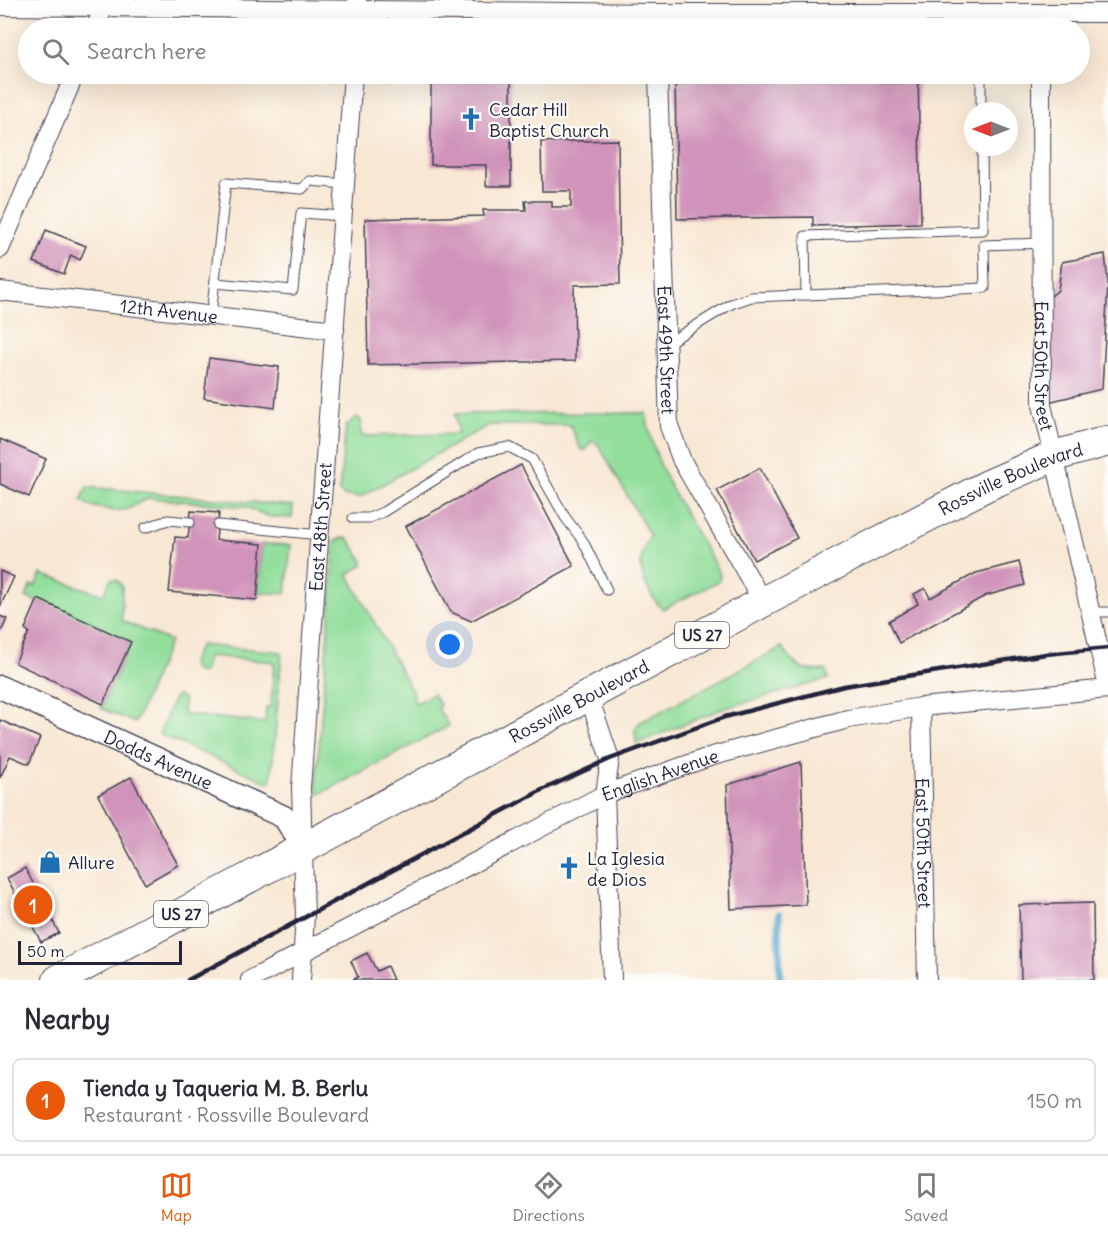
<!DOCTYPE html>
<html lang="en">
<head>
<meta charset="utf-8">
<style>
  :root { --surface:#fff; --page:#f2f2f3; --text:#2b2b33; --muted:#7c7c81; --line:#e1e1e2; --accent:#ea580c }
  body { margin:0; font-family:Delius,sans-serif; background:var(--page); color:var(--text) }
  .compass { position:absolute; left:964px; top:102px; width:54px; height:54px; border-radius:50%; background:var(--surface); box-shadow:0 6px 24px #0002; rotate:270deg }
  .scale { position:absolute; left:18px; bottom:15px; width:164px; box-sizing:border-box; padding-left:6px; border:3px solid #22223b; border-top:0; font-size:16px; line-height:21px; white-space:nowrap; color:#22223b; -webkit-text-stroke:4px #fdfcf7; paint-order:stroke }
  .you { position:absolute; left:450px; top:645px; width:21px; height:21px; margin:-15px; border:4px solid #fff; border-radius:50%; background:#1a73e8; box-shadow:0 0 0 9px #1a73e833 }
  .badge { display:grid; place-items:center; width:39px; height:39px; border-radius:50%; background:var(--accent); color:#fff; font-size:20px; font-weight:700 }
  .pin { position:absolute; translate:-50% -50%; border:3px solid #fff; box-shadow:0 2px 6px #0006 }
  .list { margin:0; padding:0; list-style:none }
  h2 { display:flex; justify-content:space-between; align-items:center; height:78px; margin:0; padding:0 24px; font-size:26px }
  h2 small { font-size:20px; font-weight:400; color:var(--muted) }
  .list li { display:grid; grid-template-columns:39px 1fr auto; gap:18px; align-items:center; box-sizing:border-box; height:84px; margin:0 12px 12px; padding:0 12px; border:2px solid var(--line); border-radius:9px }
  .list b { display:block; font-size:22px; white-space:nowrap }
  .list p { margin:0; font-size:20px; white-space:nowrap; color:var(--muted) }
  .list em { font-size:20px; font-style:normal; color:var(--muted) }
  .icon { flex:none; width:33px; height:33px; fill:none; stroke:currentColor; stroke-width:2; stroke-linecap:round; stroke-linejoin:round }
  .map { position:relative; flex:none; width:1108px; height:980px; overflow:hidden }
  .search { position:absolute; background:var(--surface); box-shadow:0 6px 24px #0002; left:18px; right:18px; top:18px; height:66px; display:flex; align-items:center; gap:15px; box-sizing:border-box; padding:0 21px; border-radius:33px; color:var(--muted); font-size:22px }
  .sheet { height:174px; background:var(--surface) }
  nav { display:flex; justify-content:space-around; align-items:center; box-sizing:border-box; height:84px; border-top:2px solid var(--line); background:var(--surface); font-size:16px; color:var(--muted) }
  nav a { display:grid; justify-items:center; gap:3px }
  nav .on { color:var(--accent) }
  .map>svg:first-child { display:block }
</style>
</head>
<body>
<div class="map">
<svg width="1108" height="980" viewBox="0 0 1108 980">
  <rect width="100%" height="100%" fill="#fdfcf7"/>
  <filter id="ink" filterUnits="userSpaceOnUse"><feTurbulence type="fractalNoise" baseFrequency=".0167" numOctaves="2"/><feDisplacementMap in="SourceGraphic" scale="12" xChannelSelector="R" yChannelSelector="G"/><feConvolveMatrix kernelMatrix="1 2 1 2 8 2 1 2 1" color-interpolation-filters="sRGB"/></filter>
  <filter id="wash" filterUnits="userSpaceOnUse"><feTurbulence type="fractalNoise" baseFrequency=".008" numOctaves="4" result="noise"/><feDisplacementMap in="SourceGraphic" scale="24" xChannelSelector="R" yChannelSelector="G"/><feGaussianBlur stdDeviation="1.35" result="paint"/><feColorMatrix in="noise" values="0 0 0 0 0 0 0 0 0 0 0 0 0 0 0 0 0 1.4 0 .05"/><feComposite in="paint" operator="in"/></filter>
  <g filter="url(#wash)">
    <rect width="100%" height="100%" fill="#f8e7d3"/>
    <!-- green -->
    <g fill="#92de9b" stroke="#5a806b" stroke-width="1.5">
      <path d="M646,413C653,471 693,524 720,574L719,581L663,609C653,602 640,576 641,563C641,552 646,545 650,536L598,444L591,441L586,450H581L570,425H489L360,497L344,496L339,492L346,426L357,417L361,420V436L458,434L455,414Z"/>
      <path d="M87,487L293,506L292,518L270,517L246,507L148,498L128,509L115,511L90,506L81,500Z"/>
      <path d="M342,538H348L363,561V565L348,574L414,695L413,698L416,703L433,694L440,705L438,709L449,726L320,794L316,786L335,541Z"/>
      <path d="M262,544L291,545L286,593H258Z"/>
      <path d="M41,574L103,595L111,579L117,580L122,586V621L170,641L135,723L101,708L131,642L26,597L31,585L35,587Z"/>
      <path d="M200,645L282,652L271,781L267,782L159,734L174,698L179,696L184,700L183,714L265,723L266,708L271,706L274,662L208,656L205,671L200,673L194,670L191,663Z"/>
      <path d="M782,647C794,666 803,673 826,670L828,679L722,709L636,744L635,730L639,723Z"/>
    </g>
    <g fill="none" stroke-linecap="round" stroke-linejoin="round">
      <!-- stream -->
      <path stroke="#52a6ce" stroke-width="7" d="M779,914L780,980"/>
    </g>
    <g id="blocks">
      <!-- building -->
      <g fill="#d093b9">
        <path d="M431,74H511V186H486V165H431Z"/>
        <path d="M675,74H918L921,223L813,226V217L677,219Z"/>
        <path d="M618,140L620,284L574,285L575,361L368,365L365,219L484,216L483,210H526L525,201H552V207H571V191H542L541,142Z"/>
        <path d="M46,230L86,246L80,260L71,255L64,274L34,262Z"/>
        <path d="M1105,254L1108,284L1102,389L1048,402L1050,297L1058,290L1062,262Z"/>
        <path d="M209,358L279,367L275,408L204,398Z"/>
        <path d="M0,439L46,459L29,497L0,484Z"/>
        <path d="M521,465L574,566L471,621L451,612L406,526Z"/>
        <path d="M760,468L797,538L754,560L717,490Z"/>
        <path d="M191,511L219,513L216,540L262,544L257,600L169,592L175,537L188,538Z"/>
        <path d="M1019,562L1025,585L985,596L899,643L889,621L918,604L914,594L925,588L930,598L976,573Z"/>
        <path d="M0,571L14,577L0,607Z"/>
        <path d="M38,599L131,642L103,704L15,663L29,632L25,629Z"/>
        <path d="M0,616L7,619L0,634Z"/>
        <path d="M0,720L40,738L29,764L10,756L0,778Z"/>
        <path d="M801,762L806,905L731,909L727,785Z"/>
        <path d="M131,777L178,865L145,884L98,795Z"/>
        <path d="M25,868L59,933L41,942L7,878Z"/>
        <path d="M1093,903L1094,980H1021L1019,905Z"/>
        <path d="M367,953L377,971L387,966L393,980H352L358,977L351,961Z"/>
      </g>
    </g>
  </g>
  <g filter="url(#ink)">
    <use href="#blocks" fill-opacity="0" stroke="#424052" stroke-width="1.5"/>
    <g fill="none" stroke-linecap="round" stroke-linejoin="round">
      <!-- service casing -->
      <g stroke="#424052" stroke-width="11">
        <g id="service">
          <path d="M981,74V111"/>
          <path d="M982,147L983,230L805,236L806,295L985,288L984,245L1042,243"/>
          <path d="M215,283L293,290L301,213L343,216"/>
          <path d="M211,315L226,183L302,189L310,181L345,184"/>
          <path d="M666,344L731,304L751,297L806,295"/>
          <path d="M353,518H369L383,512L478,453L509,447L532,459L565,517L583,541L607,590"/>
          <path d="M218,525L320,535"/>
          <path d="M145,528L168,520L190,522"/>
          <path d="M1092,612H1108"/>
        </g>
      </g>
      <!-- minor casing -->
      <g stroke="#424052" stroke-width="20">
        <g id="minor">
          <path d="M0,6L657,13H1108"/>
          <path d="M95,28L105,5"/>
          <path d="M356,28L357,0"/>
          <path id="s1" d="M658,74L669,426L682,461L763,602"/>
          <path id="s2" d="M1041,74L1042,405L1108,687"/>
          <path d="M0,249L75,74"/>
          <path id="s3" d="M0,291L335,330"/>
          <path d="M589,697L610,759L605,794L612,980"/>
          <path id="s4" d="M921,707L927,980"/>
          <path id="s5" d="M250,980L605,794L709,757L848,719L921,707L1108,689"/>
          <path id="s6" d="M301,980L305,915L301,788L353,74"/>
        </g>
      </g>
      <!-- tertiary casing -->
      <g stroke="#424052" stroke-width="25">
        <g id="tertiary">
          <path id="s7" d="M0,687L284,817L304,848"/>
        </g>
      </g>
      <!-- trunk casing -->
      <g stroke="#424052" stroke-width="32">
        <g id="trunk">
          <path id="s8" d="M58,980L763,602L986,486L1054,456L1108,441"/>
        </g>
      </g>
      <!-- service -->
      <use href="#service" stroke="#fff" stroke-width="9"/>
      <!-- minor -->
      <use href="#minor" stroke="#fff" stroke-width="18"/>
      <!-- tertiary -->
      <use href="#tertiary" stroke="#fff" stroke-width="22"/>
      <!-- trunk -->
      <use href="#trunk" stroke="#fff" stroke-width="30"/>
      <!-- rail -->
      <path stroke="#22223b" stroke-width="4.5" d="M188,980L542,790L610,759L725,717L844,686L1046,654L1108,648"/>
    </g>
  </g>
  <!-- icons -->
  <defs>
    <g id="church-bare" transform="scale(1.8)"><path d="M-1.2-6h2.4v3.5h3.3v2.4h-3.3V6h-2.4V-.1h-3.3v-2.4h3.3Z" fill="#1f6fb2" stroke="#fdfcf7" stroke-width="2.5" paint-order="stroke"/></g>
    <g id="shop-bare" transform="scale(1.8)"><path d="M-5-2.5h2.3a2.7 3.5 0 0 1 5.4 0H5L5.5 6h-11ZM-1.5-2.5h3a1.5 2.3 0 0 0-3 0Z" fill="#1f6fb2" stroke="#fdfcf7" stroke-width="2.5" paint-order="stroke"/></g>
  </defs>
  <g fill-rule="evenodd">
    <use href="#church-bare" x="471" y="119"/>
    <use href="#shop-bare" x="50" y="862"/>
    <use href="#church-bare" x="569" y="868"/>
  </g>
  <g text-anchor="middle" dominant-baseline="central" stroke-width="4.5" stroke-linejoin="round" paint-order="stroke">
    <!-- shield labels -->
    <g fill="#fdfcf7" stroke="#646373" stroke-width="1.5">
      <rect x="675" y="622" width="54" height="26" rx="4.5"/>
      <rect x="154" y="901" width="54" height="26" rx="4.5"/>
    </g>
    <g font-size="16" font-weight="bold" fill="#22223b">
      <text x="702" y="635">US 27</text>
      <text x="181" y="914">US 27</text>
    </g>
    <!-- poi labels -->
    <g font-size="18" fill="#22223b" stroke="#fdfcf7" text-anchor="start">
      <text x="489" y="109">Cedar Hill<tspan x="489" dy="21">Baptist Church</tspan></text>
      <text x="587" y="858">La Iglesia<tspan x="587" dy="21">de Dios</tspan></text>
      <text x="68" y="862">Allure</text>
    </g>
    <!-- street labels -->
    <g font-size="18" fill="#22223b" stroke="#fdfcf7">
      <text stroke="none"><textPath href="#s3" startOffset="170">12th Avenue</textPath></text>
      <text stroke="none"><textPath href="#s1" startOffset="276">East 49th Street</textPath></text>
      <text stroke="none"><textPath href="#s2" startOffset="292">East 50th Street</textPath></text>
      <text stroke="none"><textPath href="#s8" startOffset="1077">Rossville Boulevard</textPath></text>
      <text stroke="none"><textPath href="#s6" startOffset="454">East 48th Street</textPath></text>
      <text stroke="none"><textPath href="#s8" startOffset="591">Rossville Boulevard</textPath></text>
      <text stroke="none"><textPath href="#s7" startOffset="174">Dodds Avenue</textPath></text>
      <text stroke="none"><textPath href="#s5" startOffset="459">English Avenue</textPath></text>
      <text stroke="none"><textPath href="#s4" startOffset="136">East 50th Street</textPath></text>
    </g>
  </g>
</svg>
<svg class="compass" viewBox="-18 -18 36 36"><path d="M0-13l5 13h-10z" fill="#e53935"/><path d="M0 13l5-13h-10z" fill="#7c7c81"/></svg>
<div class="scale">50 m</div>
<div class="you"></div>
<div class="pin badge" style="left:33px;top:905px">1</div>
<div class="search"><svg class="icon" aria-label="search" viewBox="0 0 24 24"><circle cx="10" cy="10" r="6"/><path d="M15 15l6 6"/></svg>Search here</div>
</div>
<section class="sheet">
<h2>Nearby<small></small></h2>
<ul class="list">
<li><span class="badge">1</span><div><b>Tienda y Taqueria M. B. Berlu</b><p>Restaurant · Rossville Boulevard</p></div><em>150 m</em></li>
</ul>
</section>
<nav>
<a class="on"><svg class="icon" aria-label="map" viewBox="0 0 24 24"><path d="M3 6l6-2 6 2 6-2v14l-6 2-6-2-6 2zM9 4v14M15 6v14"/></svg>Map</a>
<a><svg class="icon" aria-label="directions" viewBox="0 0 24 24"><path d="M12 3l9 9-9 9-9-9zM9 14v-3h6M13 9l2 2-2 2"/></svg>Directions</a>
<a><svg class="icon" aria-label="saved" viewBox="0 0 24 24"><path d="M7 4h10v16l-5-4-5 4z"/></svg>Saved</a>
</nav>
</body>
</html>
